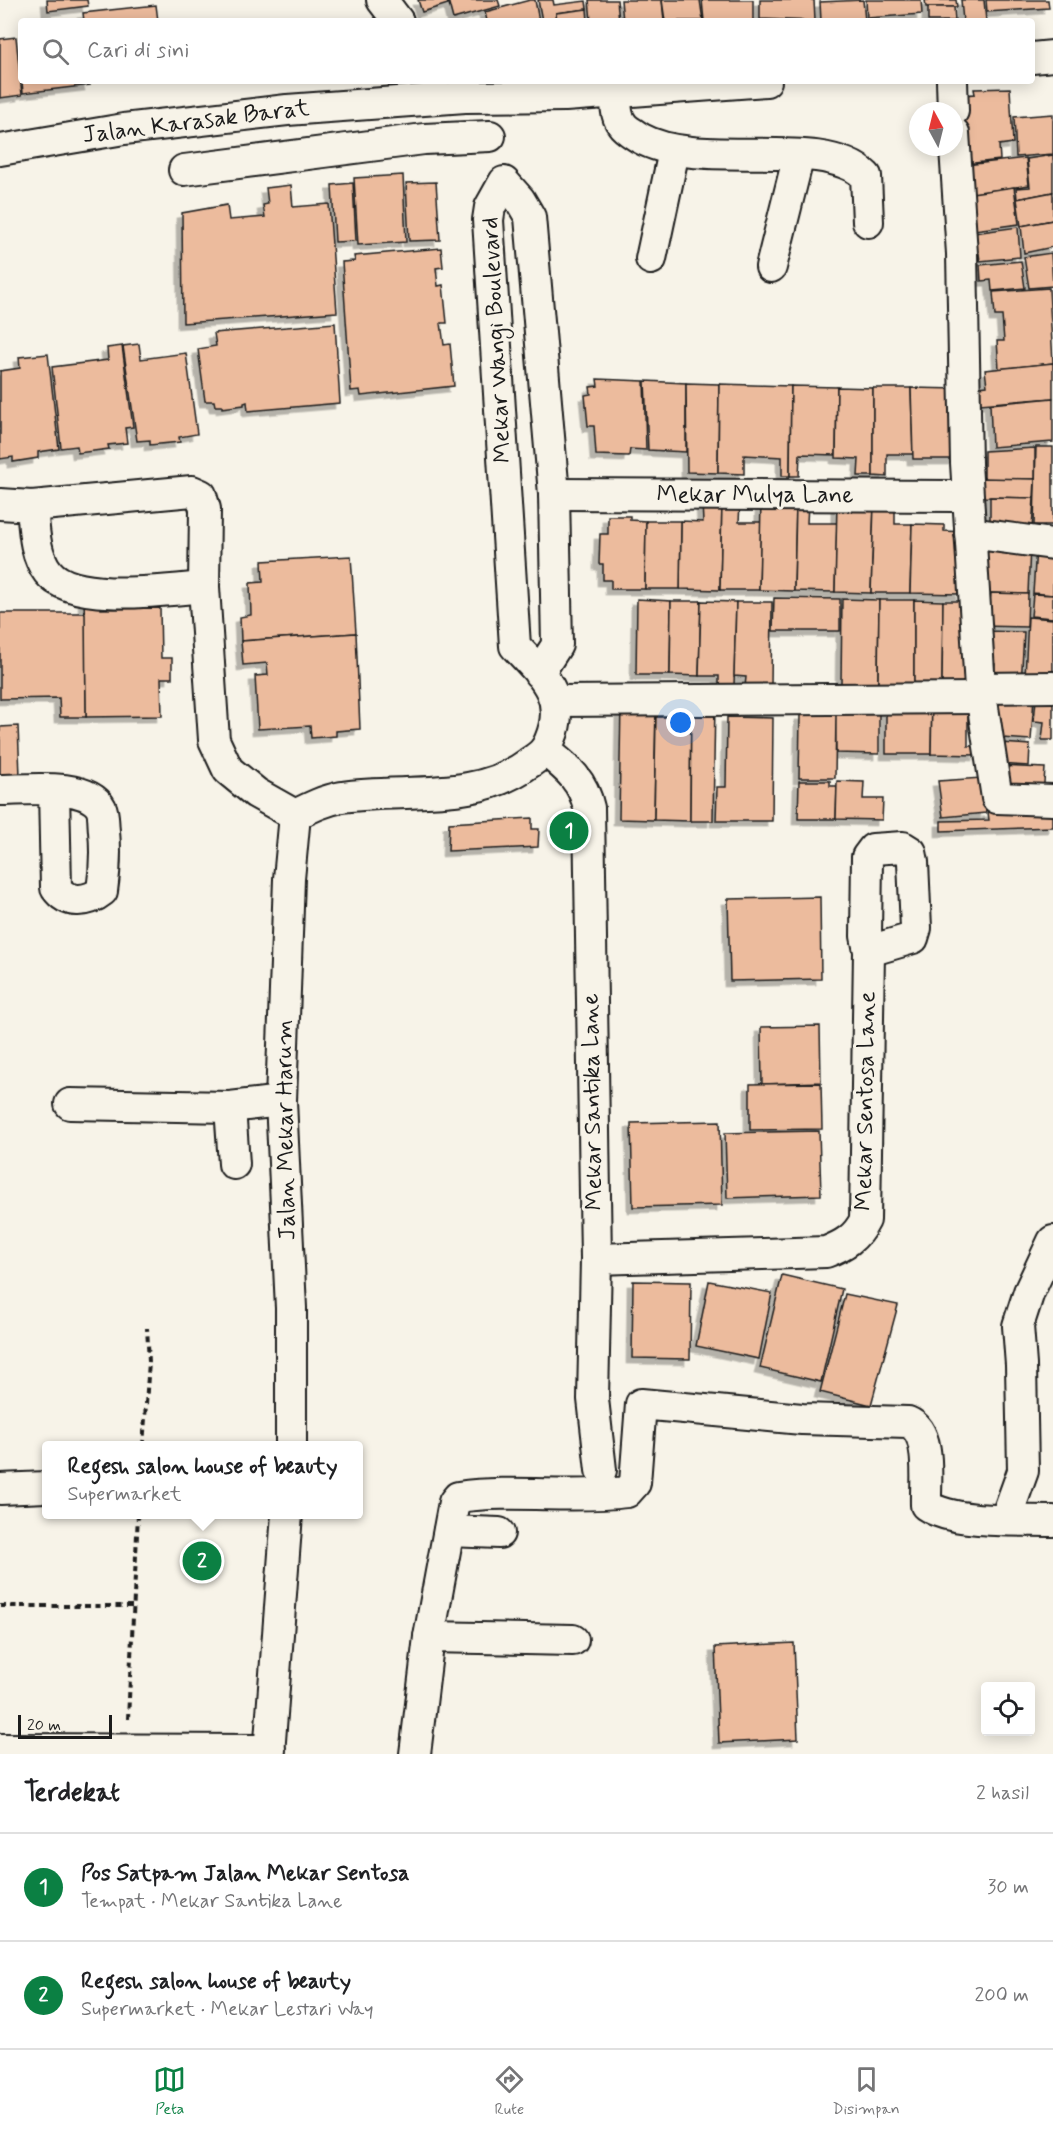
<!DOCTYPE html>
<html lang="id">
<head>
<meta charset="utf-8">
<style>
  :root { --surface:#fff; --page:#f6f6f6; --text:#202124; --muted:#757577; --line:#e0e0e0; --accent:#0b8043 }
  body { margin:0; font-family:Mynerve,sans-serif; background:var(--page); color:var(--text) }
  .controls { position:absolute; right:18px; bottom:18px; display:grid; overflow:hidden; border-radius:6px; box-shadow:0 3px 15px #0003 }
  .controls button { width:54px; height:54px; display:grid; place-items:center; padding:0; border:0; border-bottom:2px solid var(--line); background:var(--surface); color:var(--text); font:30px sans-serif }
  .compass { position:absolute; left:909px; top:102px; width:54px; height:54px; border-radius:50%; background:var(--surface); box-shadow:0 3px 15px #0003; rotate:353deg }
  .scale { position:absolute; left:18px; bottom:15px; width:94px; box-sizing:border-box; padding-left:6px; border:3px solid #1c1c1c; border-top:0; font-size:16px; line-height:21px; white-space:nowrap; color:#1c1c1c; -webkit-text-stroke:4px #f7f3e8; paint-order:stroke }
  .you { position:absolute; left:681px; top:723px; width:21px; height:21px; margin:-15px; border:4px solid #fff; border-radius:50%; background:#1a73e8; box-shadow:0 0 0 9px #1a73e833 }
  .badge { display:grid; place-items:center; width:39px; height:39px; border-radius:50%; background:var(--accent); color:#fff; font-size:20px; font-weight:700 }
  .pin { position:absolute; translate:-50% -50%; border:3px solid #fff; box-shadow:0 2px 6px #0006 }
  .popup { position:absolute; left:42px; top:1441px; width:321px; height:78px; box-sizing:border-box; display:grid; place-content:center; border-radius:6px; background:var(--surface); filter:drop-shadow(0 2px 4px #0005); font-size:20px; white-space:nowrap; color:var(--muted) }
  .popup b { font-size:22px; color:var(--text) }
  .popup::after { content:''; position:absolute; left:50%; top:100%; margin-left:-12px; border:12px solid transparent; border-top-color:var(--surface) }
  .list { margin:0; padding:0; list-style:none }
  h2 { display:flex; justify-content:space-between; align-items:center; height:78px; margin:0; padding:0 24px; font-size:26px }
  h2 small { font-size:20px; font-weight:400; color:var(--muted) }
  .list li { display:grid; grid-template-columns:39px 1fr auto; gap:18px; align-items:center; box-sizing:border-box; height:108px; padding:0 24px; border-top:2px solid var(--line) }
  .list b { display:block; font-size:22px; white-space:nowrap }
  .list p { margin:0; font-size:20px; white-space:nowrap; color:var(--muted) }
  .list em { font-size:20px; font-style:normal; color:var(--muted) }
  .icon { flex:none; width:33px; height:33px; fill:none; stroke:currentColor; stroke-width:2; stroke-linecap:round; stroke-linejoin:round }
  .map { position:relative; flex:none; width:1053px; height:1754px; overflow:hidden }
  .search { position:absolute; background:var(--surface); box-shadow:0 3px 15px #0003; left:18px; right:18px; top:18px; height:66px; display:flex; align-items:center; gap:15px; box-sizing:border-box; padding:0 21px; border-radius:6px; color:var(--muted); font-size:22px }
  .sheet { height:294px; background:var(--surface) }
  nav { display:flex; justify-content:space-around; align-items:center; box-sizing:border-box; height:84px; border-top:2px solid var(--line); background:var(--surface); font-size:16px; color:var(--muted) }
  nav a { display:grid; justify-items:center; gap:3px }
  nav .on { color:var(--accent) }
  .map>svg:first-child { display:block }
</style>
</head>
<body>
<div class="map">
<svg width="1053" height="1754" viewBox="0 0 1053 1754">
  <defs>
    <filter id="shadow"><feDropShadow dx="-5.5" dy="5.5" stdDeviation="0" flood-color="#0004"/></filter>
  </defs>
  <rect width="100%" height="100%" fill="#f7f3e8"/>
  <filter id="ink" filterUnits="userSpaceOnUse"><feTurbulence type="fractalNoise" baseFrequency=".0167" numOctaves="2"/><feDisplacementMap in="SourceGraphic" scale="12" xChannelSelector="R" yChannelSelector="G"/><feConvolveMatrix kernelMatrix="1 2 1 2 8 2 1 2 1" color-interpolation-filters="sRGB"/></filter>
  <g filter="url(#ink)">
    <!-- building -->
    <g fill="#ecbb9d" stroke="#1c1c1c" stroke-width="1.5" filter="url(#shadow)">
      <path d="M47,0H87L88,6L48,11Z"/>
      <path d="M418,0H447L448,4L422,12Z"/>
      <path d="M448,0H498L500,6L453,19Z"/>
      <path d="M530,0H535L539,21H487L485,12Z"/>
      <path d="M538,0H553L554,5L586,1L587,9L556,13L557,21H542Z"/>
      <path d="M589,0H617L619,21H591Z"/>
      <path d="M621,0H662L664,21H623Z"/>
      <path d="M662,0H700L703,21H665Z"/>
      <path d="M702,0H753V21H704Z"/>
      <path d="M760,0H814L815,21L760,19Z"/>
      <path d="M863,0L865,21H821L820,2Z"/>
      <path d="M866,0H921L922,14L867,18Z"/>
      <path d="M925,0H956L957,7H926Z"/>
      <path d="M961,0H984L986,21H963Z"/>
      <path d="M986,0H1048L1049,8L987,12Z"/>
      <path d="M156,5L158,21H84L83,13Z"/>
      <path d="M928,7H954L955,21H928Z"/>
      <path d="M587,9L588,21H557L556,13Z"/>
      <path d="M16,37L22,95L0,98V39Z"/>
      <path d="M22,81H89L90,85L23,93Z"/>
      <path d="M1010,88L1013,143L999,145L1000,160L966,164L963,95L975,94L974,89Z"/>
      <path d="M1053,114V154L1016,157L1014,117Z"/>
      <path d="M1053,155V192L1017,199L1016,188L1030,187L1027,159Z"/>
      <path d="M1026,158L1029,185L968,194L966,165Z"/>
      <path d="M403,175L406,242L358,245L354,178Z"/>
      <path d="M436,182L440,240L409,241L406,183Z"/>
      <path d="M353,183L356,241L335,242L332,185Z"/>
      <path d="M291,185L293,207L329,204L337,312L183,323L182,213L227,205L229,220L265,217L263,205L268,204L266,188Z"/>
      <path d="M1014,187L1019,224L967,231L965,194Z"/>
      <path d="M1053,192V220L1021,226L1017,199Z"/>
      <path d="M1053,220V247L1024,253L1021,226Z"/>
      <path d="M1018,227L1020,257L980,261L979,253H976L974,233Z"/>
      <path d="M441,248L443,267L436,268L438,286L443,285L447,323H441L444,345L450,344L454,386L361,396L360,390L351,391L342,262L355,261L354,256Z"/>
      <path d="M1051,253L1053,286L1029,288L1024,257Z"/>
      <path d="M1021,261L1025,288L992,291L991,280L981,281L980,265Z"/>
      <path d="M1049,288L1053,363L999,369L997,341H1004L1002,316H995L993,292Z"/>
      <path d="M335,323L340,403L248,411L247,402L244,403V405L222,408V406H215L214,401H205L198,349L216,346L214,333Z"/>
      <path d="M139,344L141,359L186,353L197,434L179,437L180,442L150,445V440L137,441L123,346Z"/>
      <path d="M122,346L133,427L125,428L127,443L108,445L109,449L78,453L77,446L61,448L52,367L108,360L107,348Z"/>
      <path d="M48,354L59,449L38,452V458L13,462V457L0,459V371L20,368L19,357Z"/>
      <path d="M1053,363V398L980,404L979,387L987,386L985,370Z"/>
      <path d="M597,379L644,381L646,450L630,449L629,456L596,455L594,426H588L585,395L591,394L590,387L598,386Z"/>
      <path d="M645,381L686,383V452L648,450Z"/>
      <path d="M686,383L719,384L718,473L687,472Z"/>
      <path d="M719,384L791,386L790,476H782V457L744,455V474L718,473Z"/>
      <path d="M791,386L837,387L836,455L800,454L799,476H790Z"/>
      <path d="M837,387L873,388V476H858L859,459L836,458Z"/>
      <path d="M873,388H911L913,454H887V477L873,476Z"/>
      <path d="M911,388L959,389L954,459H913Z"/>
      <path d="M1053,398V442L992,447L990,404Z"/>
      <path d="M1036,447H1053V525H1034Z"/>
      <path d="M1035,448V479H984V451Z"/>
      <path d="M981,478L1035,479L1034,498L982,497Z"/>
      <path d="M990,497L1034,498L1032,529L990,528Z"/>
      <path d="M702,503H722L720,590L680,589L681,521L703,522Z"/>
      <path d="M722,503H740L739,522H761L759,590H720Z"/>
      <path d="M761,503H796L794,591L759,590Z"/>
      <path d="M796,503H808L807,523H837L835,592L794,591Z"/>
      <path d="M837,503L874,504L871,593L835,592Z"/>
      <path d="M874,504L895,505V524H912L910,593H871Z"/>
      <path d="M608,516H630V520L646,521L645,589H611V580H603V564H599L600,534H608Z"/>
      <path d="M646,521H681L680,589H645Z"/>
      <path d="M912,524L944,525V531L964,532L961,594L910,593Z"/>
      <path d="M981,545L1030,546L1028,594L981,593Z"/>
      <path d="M1036,548L1053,550V595L1033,593Z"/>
      <path d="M351,556L356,633L241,641L240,617L251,615L250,583L263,582L262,561Z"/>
      <path d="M101,592V609L160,608L161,658H172V678H161L162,716L86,717L84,593Z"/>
      <path d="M991,593L1028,594L1027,627L981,626V601H990Z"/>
      <path d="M1033,594L1053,595V618L1031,616Z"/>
      <path d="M774,598L840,599V631H773Z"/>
      <path d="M637,599L671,601L670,675H636Z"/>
      <path d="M842,599L879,600L878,683H841Z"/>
      <path d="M879,600H914V684L878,683Z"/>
      <path d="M914,600L943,601L942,684H914Z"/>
      <path d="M671,601H701L699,676L670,675Z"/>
      <path d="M701,601L736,602L734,687H719V676H699Z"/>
      <path d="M943,601H970L969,684H942Z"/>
      <path d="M736,602H772L771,687H745L746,677L734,676Z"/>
      <path d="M0,613H85L86,717H60L59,698L0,699Z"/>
      <path d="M1028,617L1053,619V679L1025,677Z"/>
      <path d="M983,631L1024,632L1021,686L994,674L995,664H983Z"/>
      <path d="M356,633L360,729L336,731V736L311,738L310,726L258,729L255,676L268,675L267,663L243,665L241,641Z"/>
      <path d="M1037,689L1053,690V740H1042L1044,722L1034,721Z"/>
      <path d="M989,691L1034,698L1031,740L988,737Z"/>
      <path d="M835,700L879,701V754L836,753Z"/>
      <path d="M621,701H656L654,820L619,819Z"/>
      <path d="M886,701H932L931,754H886Z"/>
      <path d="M932,701L968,702V746H977V755L931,754Z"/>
      <path d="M672,702H691L690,821L654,820L656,717H672Z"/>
      <path d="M691,702H715L713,821H690Z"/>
      <path d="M800,715H836L835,778H799Z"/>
      <path d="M727,717L773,718L772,821H716L717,787H726Z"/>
      <path d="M18,726L20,776L0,777V727Z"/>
      <path d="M1001,743L1030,745L1029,766L999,764Z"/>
      <path d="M1000,766L1045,768L1043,797L999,795Z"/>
      <path d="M982,778L986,813L943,817L938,781Z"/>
      <path d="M799,781H830V786H837L836,819H798Z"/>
      <path d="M837,781L864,782L863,799H883L882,820L836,819Z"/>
      <path d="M988,812H1053V827L941,831V821L989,820Z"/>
      <path d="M532,818V829H539L538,847L448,851L449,823Z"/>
      <path d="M575,821L577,840L563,841L562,822Z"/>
      <path d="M820,897L821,979L730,981L728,899Z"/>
      <path d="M820,1026L821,1082L762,1084L761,1027Z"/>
      <path d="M821,1083L822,1129L750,1130V1084Z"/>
      <path d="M720,1121L722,1205L633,1207L631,1123Z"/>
      <path d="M819,1131L821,1195L727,1198L725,1133Z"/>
      <path d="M782,1275L842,1289L821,1382L760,1368Z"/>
      <path d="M633,1281L691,1282L690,1359L632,1358Z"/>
      <path d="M709,1281L772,1293L759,1359L696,1346Z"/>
      <path d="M845,1294L898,1305L871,1405L820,1392Z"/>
      <path d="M794,1643L798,1739L719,1743L715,1647Z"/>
    </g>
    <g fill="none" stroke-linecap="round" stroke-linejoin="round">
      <!-- minor casing -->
      <g stroke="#1c1c1c" stroke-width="34">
        <g id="minor">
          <path d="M382,0L398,21"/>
          <path d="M1032,58L1053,56"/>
          <path d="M952,81L953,111"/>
          <path d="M617,93C616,103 615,115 622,124C625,129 634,134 640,138C701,172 821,133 866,176L868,222"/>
          <path d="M954,133L962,254L966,463L980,688L997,798L1053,800"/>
          <path d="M0,150L124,129L287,110L465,97L565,96L766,81"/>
          <path d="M184,170L424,139L490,136"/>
          <path d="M651,259L674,151"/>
          <path d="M771,267L799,155"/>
          <path d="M554,494L955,496"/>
          <path d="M0,504L32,506L192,491L201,495L205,509L204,587L214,740L228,770L256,793L295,815"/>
          <path d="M32,506C34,527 34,554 48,572C73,604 167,590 204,587"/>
          <path d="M970,533L1053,544"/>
          <path d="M980,688L1053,687"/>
          <path d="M557,701L980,698"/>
          <path d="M546,751C567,768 583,780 589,808L596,1259L593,1399L601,1470"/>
          <path d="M0,790C26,790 87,782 101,808C104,814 103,824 104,831C106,852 105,871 102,891C87,903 67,904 56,888L54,790"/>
          <path d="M295,815C311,807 325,800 342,797C404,788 476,803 529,763C539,756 546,752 550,740C568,697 543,676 515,646L488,220L490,207L504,182L520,200L530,217L554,494L557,645L539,673"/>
          <path d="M903,847L911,852L913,862L916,928L913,938L869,951L866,936L867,857L873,849Z"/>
          <path d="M70,1104L230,1107L281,1101"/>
          <path d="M230,1107L234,1164"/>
          <path d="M596,1259L826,1252C844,1245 856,1238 865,1220L869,951"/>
          <path d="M291,1446V1308L281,1101L289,879L295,815"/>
          <path d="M0,1489L46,1487"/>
          <path d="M1006,1518L1023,1471L1021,1365L1018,1326L1029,1292L1053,1241"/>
          <path d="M449,1531L499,1533"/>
          <path d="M429,1637L573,1640"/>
          <path d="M0,1749L270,1750"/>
          <path d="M269,1754L287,1514"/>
          <path d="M415,1754L429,1637L454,1502L458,1497C514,1489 571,1499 627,1492L635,1483L641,1404L802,1419L908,1422C933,1432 925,1483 926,1505C953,1524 1019,1520 1053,1521"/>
        </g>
      </g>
      <!-- path -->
      <g stroke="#1c1c1c" stroke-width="4" stroke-dasharray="6 4.5" stroke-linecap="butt">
        <path d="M143,1446L149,1362L147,1328"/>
        <path d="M0,1606H135"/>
        <path d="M128,1719L138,1514"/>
      </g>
      <!-- minor -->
      <use href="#minor" stroke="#f7f3e8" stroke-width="30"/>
    </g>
  </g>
  <g text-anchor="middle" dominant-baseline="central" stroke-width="6" stroke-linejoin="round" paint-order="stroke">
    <!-- street labels -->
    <g font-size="24" fill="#1c1c1c" stroke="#f7f3e8">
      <text transform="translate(196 122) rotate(-7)">Jalan Karasak Barat</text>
      <text transform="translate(497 340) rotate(-93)">Mekar Wangi Boulevard</text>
      <text x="755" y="495">Mekar Mulya Lane</text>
      <text transform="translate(866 1101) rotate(-89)">Mekar Sentosa Lane</text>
      <text transform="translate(593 1102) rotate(-91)">Mekar Santika Lane</text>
      <text transform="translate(286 1130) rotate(-91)">Jalan Mekar Harum</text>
    </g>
  </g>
</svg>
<div class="controls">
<button><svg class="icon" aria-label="locate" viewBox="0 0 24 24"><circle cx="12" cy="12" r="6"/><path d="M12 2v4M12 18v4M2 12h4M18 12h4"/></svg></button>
</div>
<svg class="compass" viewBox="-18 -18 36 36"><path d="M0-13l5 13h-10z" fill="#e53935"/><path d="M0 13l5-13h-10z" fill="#757577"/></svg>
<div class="scale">20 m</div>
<div class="you"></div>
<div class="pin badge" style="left:569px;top:831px">1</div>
<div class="pin badge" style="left:202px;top:1561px">2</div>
<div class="popup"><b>Regesh salon house of beauty</b>Supermarket</div>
<div class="search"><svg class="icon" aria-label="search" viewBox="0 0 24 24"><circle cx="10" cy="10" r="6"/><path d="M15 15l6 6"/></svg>Cari di sini</div>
</div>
<section class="sheet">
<h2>Terdekat<small>2 hasil</small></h2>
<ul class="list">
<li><span class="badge">1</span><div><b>Pos Satpam Jalan Mekar Sentosa</b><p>Tempat · Mekar Santika Lane</p></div><em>30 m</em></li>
<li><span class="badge">2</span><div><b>Regesh salon house of beauty</b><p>Supermarket · Mekar Lestari Way</p></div><em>200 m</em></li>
</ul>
</section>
<nav>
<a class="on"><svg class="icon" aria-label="map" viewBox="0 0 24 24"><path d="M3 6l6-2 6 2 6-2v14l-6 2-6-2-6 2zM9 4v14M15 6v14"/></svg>Peta</a>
<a><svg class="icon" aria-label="directions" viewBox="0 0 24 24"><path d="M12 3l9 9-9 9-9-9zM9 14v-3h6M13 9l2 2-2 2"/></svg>Rute</a>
<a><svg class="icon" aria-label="saved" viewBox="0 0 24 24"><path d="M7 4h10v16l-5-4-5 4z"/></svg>Disimpan</a>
</nav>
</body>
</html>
